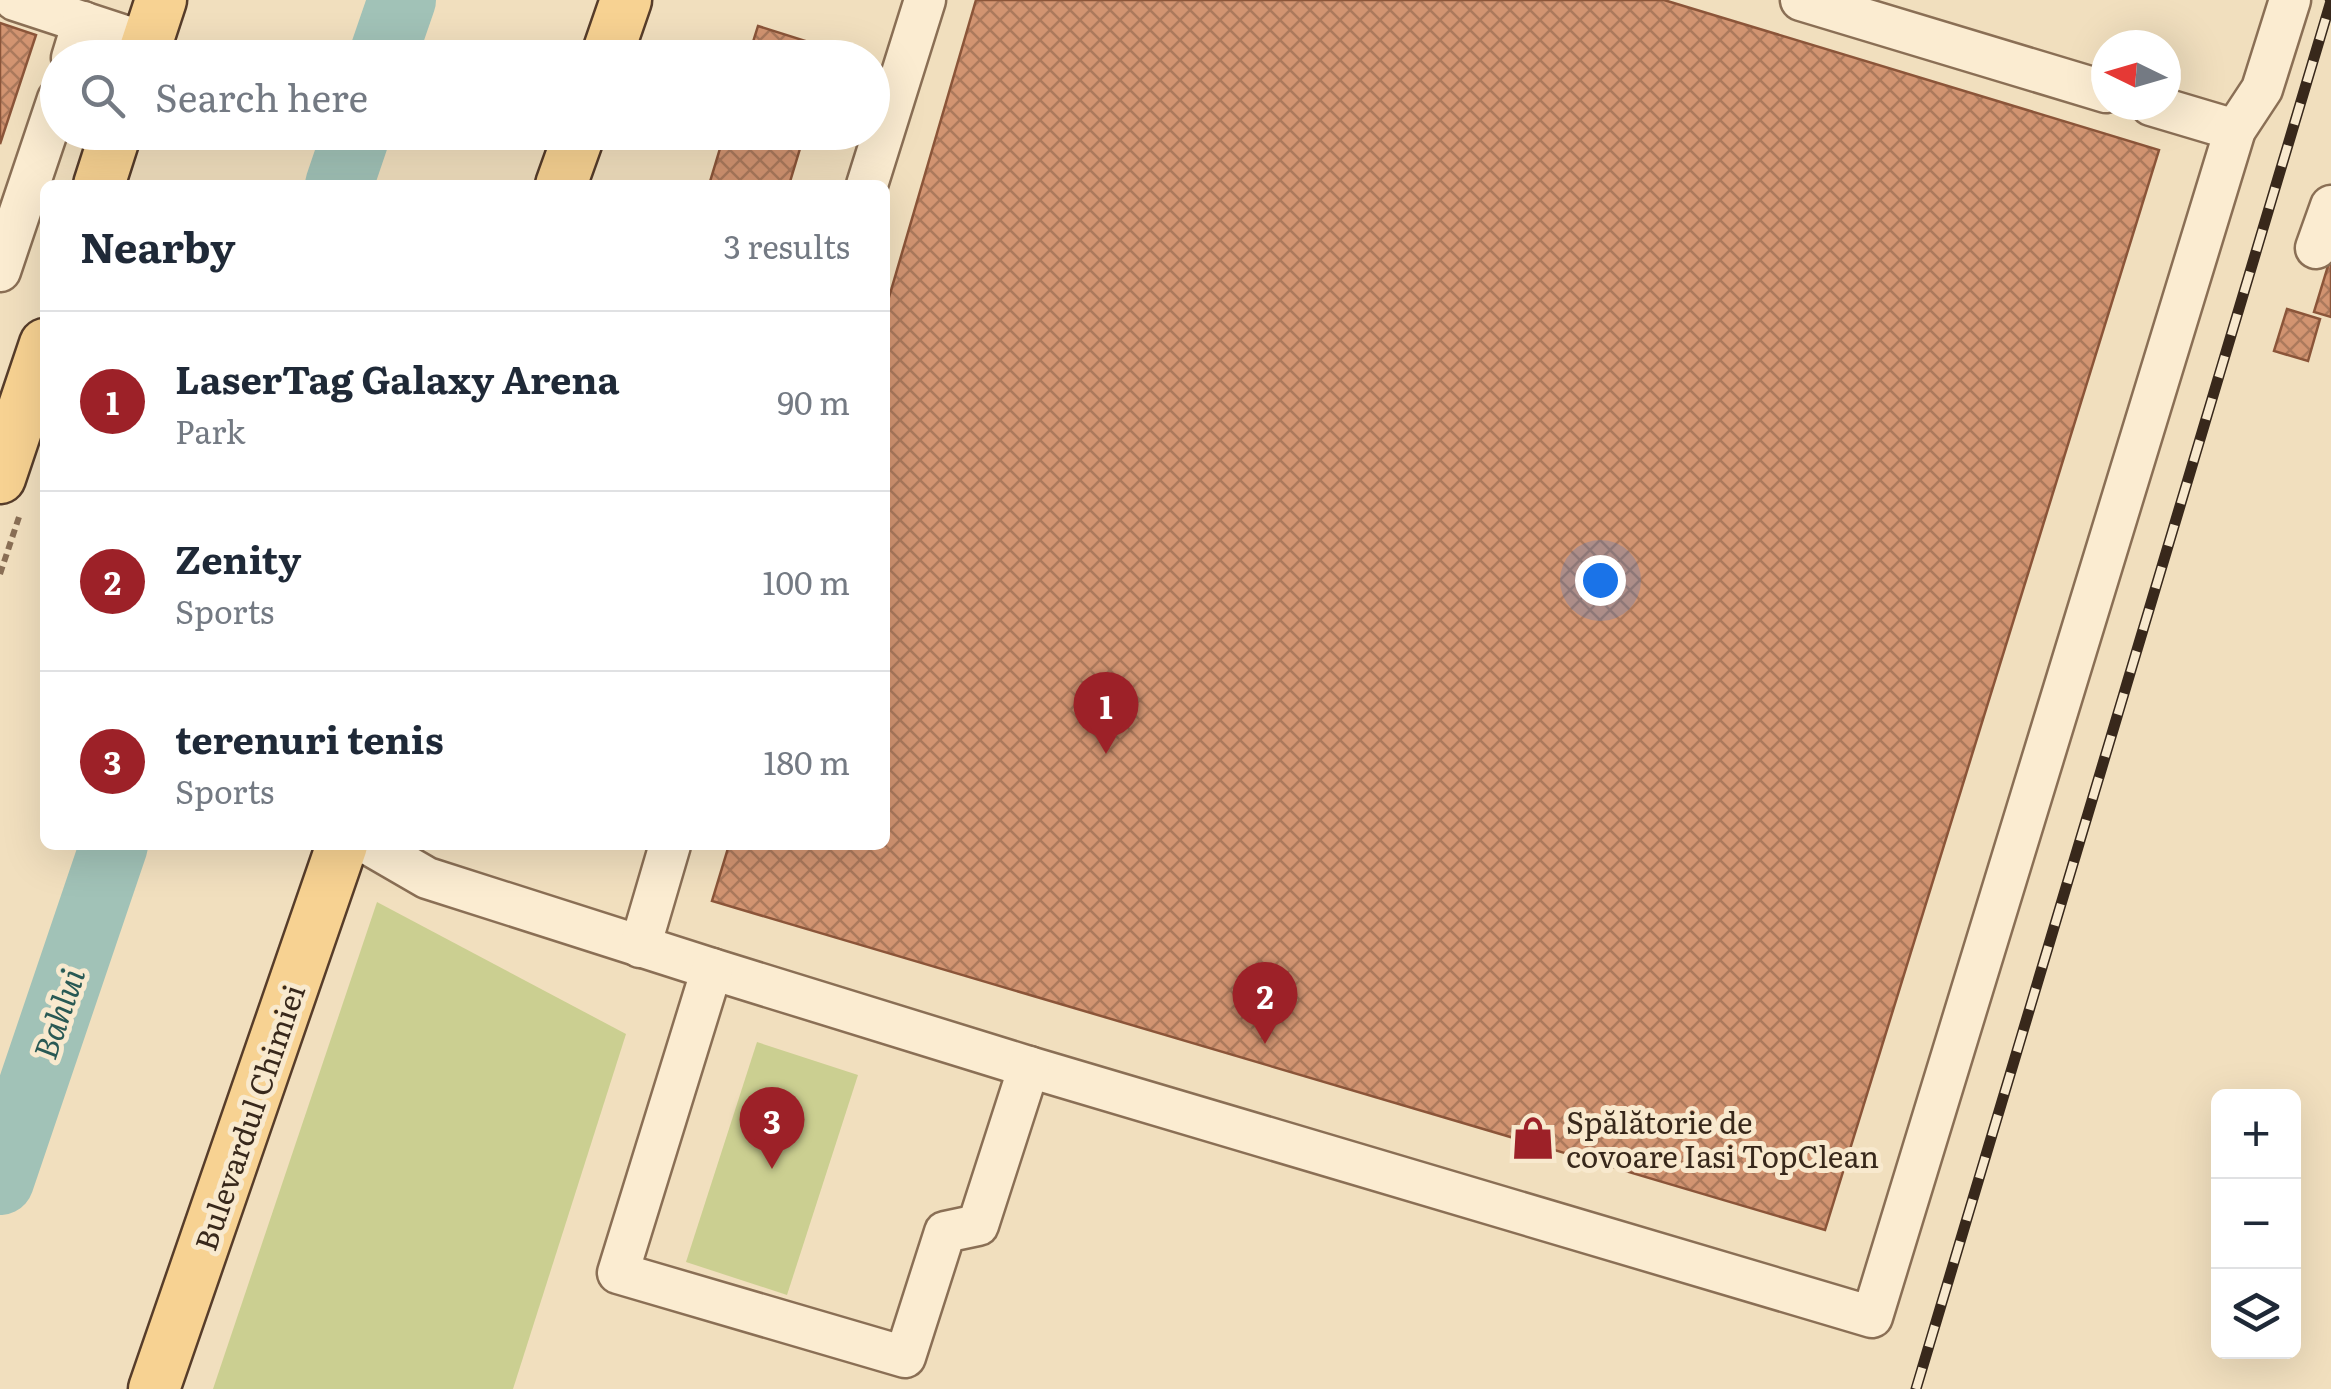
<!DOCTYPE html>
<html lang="en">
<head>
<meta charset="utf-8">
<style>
  :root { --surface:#fff; --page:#f6f6f7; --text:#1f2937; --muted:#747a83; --line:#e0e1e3; --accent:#9d2128 }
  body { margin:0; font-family:Literata,serif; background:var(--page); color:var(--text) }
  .controls { position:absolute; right:30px; bottom:30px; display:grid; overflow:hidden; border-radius:15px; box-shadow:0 10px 40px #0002 }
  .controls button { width:90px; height:90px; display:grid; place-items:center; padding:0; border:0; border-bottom:2px solid var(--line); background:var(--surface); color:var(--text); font:50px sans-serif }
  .compass { position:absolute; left:2091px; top:30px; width:90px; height:90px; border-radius:50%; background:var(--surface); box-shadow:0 10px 40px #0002; rotate:275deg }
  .you { position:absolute; left:1600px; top:580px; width:35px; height:35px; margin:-25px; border:8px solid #fff; border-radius:50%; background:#1a73e8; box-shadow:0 0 0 15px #1a73e833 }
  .badge { display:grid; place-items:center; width:65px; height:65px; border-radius:50%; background:var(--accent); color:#fff; font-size:32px; font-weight:700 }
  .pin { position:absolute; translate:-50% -82px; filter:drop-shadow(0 2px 5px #0008) }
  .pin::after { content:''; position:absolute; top:52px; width:35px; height:30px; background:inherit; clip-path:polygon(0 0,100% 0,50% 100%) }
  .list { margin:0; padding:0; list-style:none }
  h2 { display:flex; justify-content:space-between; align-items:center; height:130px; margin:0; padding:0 40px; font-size:42px }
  h2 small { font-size:32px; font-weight:400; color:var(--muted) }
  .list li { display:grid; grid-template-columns:65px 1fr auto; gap:30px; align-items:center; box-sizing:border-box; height:180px; padding:0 40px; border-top:2px solid var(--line) }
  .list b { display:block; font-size:38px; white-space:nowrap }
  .list p { margin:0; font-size:32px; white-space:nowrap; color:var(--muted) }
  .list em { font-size:32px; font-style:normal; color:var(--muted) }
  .icon { flex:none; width:55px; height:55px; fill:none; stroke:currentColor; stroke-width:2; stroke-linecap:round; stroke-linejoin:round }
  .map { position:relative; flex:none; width:2331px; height:1389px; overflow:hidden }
  .search { position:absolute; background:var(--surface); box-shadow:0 10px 40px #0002; left:40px; top:40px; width:850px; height:110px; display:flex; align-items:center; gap:25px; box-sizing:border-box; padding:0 35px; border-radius:55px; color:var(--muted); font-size:38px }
  .panel { position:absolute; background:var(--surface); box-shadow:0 10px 40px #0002; left:40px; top:180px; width:850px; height:670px; border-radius:15px }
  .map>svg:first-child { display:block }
</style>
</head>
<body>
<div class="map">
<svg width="2331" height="1389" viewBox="0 0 2331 1389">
  <defs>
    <pattern id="building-cross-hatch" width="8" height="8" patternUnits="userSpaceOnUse" patternTransform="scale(2.5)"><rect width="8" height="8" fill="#d29471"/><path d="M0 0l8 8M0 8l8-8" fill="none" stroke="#ab795c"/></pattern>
  </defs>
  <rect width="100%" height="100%" fill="#f1dfbe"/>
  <!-- green -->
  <g fill="#cbcf91">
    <path d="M377,902L626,1034L513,1389H213Z"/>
    <path d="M757,1042L858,1075L787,1295L686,1262Z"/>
  </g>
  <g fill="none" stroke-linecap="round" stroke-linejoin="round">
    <!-- river -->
    <g stroke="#a1c2b7" stroke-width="68">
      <path d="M382,58L402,0"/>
      <path d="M339,185L357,132"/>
      <path d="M0,1181L114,845"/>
    </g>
  </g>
  <!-- building -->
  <g fill="url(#building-cross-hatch)" stroke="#8b5539" stroke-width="2.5">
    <path d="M976,0H1664L2159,150L1825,1230L712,901L729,845H885V311Z"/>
    <path d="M0,23L36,35L0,144Z"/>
    <path d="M758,26L831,49L829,58H748Z"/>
    <path d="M725,132H805L789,185H709Z"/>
    <path d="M2331,256V317L2314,312Z"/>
    <path d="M2287,309L2320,319L2308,361L2274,351Z"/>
  </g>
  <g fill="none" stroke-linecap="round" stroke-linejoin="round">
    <!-- minor casing -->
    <g stroke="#8a6f55" stroke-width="45">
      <g id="minor">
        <path d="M15,0L146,43"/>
        <path d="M1801,0L2106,92"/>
        <path d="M72,58L83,22"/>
        <path d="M2151,105L2235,130"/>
        <path d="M867,185L925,0"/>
        <path d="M2316,248L2331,206"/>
        <path d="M0,271L58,99"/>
        <path d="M370,845L427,878L712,969L1029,1067L1872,1317L2235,130L2262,89L2290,0"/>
        <path d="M640,947L670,845"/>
        <path d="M712,969L618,1273L905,1357L945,1232L978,1225L1029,1067"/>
      </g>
    </g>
    <!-- major casing -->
    <g stroke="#573d2a" stroke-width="55">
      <g id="major">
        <path d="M142,58L161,0"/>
        <path d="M606,58L626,0"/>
        <path d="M99,185L116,132"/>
        <path d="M561,185L580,132"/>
        <path d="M0,478L45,344"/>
        <path d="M154,1389L342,845"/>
      </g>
    </g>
    <!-- path -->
    <path stroke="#8a6f55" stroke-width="6" stroke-dasharray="8 5" stroke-linecap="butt" d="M0,574L20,514"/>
    <!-- minor -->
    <use href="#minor" stroke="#fbecd1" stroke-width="40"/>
    <!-- major -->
    <use href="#major" stroke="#f7d292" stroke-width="50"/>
    <!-- tram -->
    <path stroke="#38281b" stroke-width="2.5" d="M2326,0L2331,1"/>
    <!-- rail casing -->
    <g stroke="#38281b" stroke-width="11">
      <path id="rail" d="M1916,1389L2331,1"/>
    </g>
    <!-- rail -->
    <use href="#rail" stroke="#f8e9ce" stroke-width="8" stroke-dasharray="22" stroke-linecap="butt"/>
  </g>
  <!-- icons -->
  <defs>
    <g id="shop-bare" transform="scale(3.45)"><path d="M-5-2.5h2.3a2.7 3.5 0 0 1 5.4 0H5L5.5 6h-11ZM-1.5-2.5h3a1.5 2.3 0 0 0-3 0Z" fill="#9d2128" stroke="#f8e9ce" stroke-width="2.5" paint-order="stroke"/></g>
  </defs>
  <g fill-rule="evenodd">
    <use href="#shop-bare" x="1533" y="1138"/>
  </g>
  <g text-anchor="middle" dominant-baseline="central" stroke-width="10" stroke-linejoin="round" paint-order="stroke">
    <!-- street labels -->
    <g font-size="30" fill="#38281b" stroke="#f8e9ce">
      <text transform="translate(248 1117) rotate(-71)">Bulevardul Chimiei</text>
    </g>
    <!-- poi labels -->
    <g font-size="30" fill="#38281b" stroke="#f8e9ce" text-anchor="start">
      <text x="1566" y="1121">Spălătorie de<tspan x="1566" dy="34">covoare Iasi TopClean</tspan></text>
    </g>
    <!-- water labels -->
    <g font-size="32" font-style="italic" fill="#295954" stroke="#f8e9ce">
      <text transform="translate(57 1013) rotate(-71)">Bahlui</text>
    </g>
  </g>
</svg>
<div class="controls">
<button>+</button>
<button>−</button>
<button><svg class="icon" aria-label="layers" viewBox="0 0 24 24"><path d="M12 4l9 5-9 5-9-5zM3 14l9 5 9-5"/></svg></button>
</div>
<svg class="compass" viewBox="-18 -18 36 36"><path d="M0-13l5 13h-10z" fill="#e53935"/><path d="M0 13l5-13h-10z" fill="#747a83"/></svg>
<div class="you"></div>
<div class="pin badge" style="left:1106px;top:754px">1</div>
<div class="pin badge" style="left:1265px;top:1044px">2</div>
<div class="pin badge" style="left:772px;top:1169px">3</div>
<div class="search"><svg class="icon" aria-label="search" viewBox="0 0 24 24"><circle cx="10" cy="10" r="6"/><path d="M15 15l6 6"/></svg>Search here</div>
<section class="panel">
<h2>Nearby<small>3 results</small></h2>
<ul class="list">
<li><span class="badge">1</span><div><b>LaserTag Galaxy Arena</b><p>Park</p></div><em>90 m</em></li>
<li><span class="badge">2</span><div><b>Zenity</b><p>Sports</p></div><em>100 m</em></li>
<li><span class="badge">3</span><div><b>terenuri tenis</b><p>Sports</p></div><em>180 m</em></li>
</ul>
</section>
</div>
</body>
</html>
